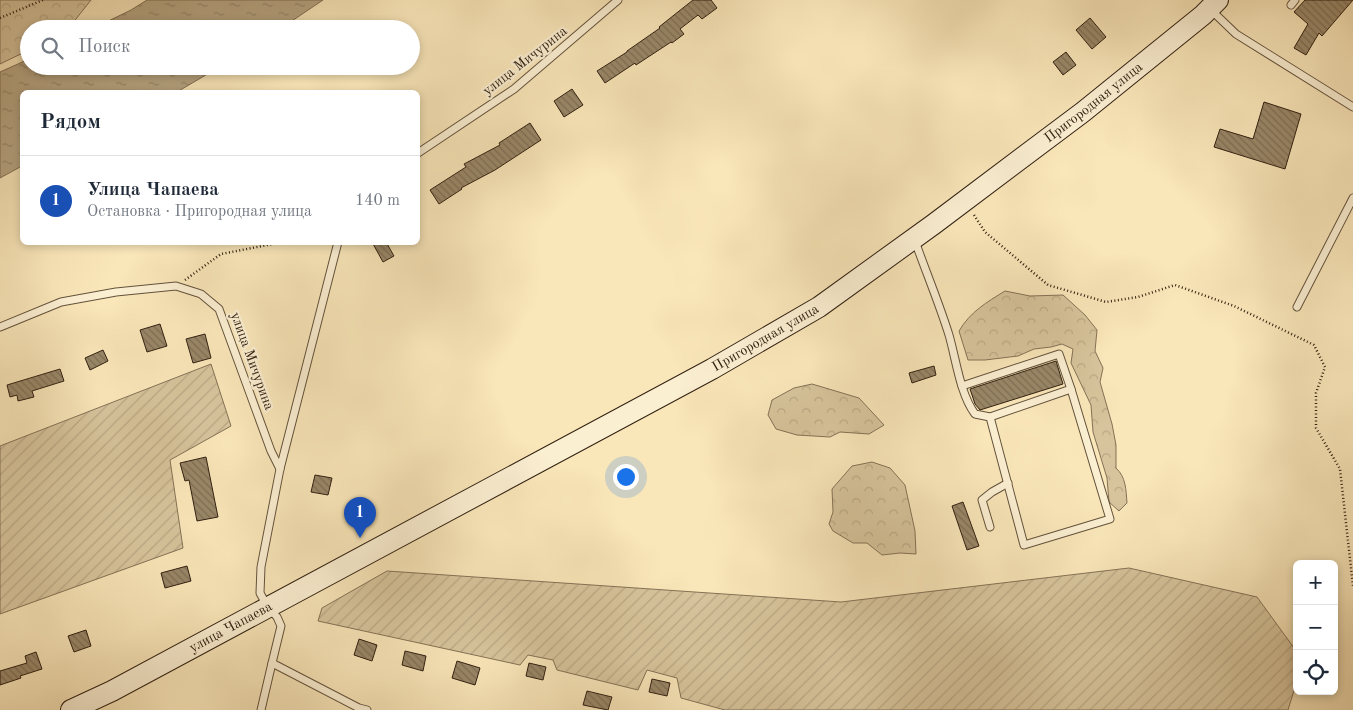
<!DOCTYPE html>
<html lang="ru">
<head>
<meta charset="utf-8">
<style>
  :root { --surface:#fff; --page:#f2f2f3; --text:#1f2937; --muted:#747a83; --line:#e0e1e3; --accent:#0b8043 }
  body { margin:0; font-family:"Old Standard TT",serif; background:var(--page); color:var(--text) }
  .controls { position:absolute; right:15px; bottom:15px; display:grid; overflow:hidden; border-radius:8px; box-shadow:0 2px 8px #0003 }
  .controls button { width:45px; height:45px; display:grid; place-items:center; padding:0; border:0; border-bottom:1px solid var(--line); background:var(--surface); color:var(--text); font:25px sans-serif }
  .you { position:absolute; left:625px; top:476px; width:18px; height:18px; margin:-12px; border:4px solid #fff; border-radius:50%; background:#1a73e8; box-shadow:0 0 0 8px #1a73e833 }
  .badge { display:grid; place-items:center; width:32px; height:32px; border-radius:50%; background:var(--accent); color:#fff; font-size:16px; font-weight:700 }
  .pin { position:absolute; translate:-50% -41px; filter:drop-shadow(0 1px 2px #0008) }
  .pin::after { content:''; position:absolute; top:26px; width:18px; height:15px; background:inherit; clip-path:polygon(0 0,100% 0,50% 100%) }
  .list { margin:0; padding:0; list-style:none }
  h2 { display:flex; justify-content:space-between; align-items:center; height:65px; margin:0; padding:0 20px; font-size:21px }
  h2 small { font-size:16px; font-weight:400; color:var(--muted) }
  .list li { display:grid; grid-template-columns:32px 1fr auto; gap:15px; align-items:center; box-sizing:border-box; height:90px; padding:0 20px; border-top:1px solid var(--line) }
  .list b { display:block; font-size:19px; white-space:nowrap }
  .list p { margin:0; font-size:16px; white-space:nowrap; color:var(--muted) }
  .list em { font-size:16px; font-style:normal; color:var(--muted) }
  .icon { flex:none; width:28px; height:28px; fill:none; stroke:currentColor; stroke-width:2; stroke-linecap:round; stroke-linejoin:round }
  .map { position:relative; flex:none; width:1353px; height:710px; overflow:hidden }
  .search { position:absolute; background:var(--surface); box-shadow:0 2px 8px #0003; left:20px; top:20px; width:400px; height:55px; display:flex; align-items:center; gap:12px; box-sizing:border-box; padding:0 18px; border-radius:28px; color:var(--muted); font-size:19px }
  .panel { position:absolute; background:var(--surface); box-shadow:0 2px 8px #0003; left:20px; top:90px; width:400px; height:155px; border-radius:8px }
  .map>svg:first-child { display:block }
</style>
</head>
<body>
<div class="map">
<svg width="1353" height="710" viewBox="0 0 1353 710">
  <defs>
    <pattern id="forest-crowns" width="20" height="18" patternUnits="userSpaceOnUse" patternTransform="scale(1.25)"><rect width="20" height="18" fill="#d7c49c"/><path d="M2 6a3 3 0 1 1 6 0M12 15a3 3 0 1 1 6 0" fill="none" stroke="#b9a885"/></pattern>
    <pattern id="garden-furrows" width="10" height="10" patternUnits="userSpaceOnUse" patternTransform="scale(1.25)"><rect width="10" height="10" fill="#d7c49c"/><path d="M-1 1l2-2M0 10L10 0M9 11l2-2" fill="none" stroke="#b9a885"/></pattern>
    <pattern id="water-ripples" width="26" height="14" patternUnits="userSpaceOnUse" patternTransform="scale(1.25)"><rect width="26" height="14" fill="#b5a380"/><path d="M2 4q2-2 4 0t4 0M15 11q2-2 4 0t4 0" fill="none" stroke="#948467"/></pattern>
    <pattern id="building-back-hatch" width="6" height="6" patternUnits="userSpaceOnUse" patternTransform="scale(1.25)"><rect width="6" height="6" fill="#998768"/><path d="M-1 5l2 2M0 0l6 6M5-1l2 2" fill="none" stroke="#7d6e54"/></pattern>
  </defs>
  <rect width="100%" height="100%" fill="#f9e6b9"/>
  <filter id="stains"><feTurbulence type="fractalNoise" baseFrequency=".004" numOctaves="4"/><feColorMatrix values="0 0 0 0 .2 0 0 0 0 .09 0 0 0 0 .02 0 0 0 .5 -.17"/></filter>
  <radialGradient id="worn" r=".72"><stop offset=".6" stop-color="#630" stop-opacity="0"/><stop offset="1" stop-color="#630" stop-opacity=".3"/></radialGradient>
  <!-- forest -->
  <g fill="url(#forest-crowns)" stroke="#847256">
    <path d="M0,0H91L68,29H29V50L0,64Z"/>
    <path d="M1005,291L1030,296L1063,295L1085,315L1097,330L1095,351L1103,368L1100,382L1112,424L1116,445V468C1126,477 1126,490 1127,503L1119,511L1109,502L1107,478L1093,432L1091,405L1071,363L1073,349L1062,344L1051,347L1034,349L1018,356L985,360H968L959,331C970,312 987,302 1005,291Z"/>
    <path d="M812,384L859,398L884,425L869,434L840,432L830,437L797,435L776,429L768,415L772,400L794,388Z"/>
    <path d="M872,462L890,468L905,485L915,531L916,554L900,553L882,555L867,543H853L833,531L829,524L833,512L832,489L852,466Z"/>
  </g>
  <!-- garden -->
  <g fill="url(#garden-furrows)" stroke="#847256">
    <path d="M211,364L231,426L170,460L183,548L0,614V446Z"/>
    <path d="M1129,568L1257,597L1297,652V681L1288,710H725L681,698L677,678L647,670L638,690L557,670L553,660L528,655L520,665L318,621L322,608L387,571L841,602Z"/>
  </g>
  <!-- water -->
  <g fill="url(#water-ripples)" stroke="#806f54">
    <path d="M147,0H323L280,29H92L131,10Z"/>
    <path d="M29,59V66H221L177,92H22V166L0,178V72Z"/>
  </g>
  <!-- building -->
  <g fill="url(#building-back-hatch)" stroke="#312011">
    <path d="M693,0H711L717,8L702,19L698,15L680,29L684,34L672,43L671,42L636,65L635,63L605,83L597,71L627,52V51L660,28L659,27Z"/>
    <path d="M1305,0H1353L1322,36L1319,33L1306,55L1294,48L1308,24L1294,12Z"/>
    <path d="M1090,18L1106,37L1092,49L1076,30Z"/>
    <path d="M1066,52L1076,65L1063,75L1053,62Z"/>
    <path d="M572,89L583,105L564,117L554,101Z"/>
    <path d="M1264,102L1301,114L1285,169L1214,147L1220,129L1253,139Z"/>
    <path d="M530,123L541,140L495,170L461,188L462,189L439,204L430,190L466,167L464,164L500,145L499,143Z"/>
    <path d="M372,242H386L394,256L383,262Z"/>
    <path d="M160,324L167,346L147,352L140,330Z"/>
    <path d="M205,334L211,358L193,363L186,339Z"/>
    <path d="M103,350L108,361L90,370L85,358Z"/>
    <path d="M1056,361L1063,384L980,410L975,404L970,389Z"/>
    <path d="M934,366L936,375L912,383L909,373Z"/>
    <path d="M60,369L64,381L32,391L34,397L18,401L17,395L10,397L7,385Z"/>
    <path d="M206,457L218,517L197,521L189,480L185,481L180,463Z"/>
    <path d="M315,475L332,478L328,495L311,492Z"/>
    <path d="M963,502L979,546L967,550L952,506Z"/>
    <path d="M187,566L191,581L165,588L161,573Z"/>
    <path d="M86,630L91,646L74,652L68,636Z"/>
    <path d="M359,639L377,645L372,661L354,655Z"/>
    <path d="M405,651L426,656L423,671L402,665Z"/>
    <path d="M36,652L42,669L20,676L21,678L0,685V671L27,663L25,656Z"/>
    <path d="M457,661L480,668L475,685L452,678Z"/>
    <path d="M529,663L546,667L543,680L526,676Z"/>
    <path d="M652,679L670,683L667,696L649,692Z"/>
    <path d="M587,691L612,697L608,710L583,705Z"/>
  </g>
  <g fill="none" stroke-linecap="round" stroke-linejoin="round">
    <!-- lane casing -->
    <g stroke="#63523b" stroke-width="9">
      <g id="lane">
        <path d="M1291,5L1295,0"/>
        <path d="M1211,10L1236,34L1353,107"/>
        <path d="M418,153L514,89L618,0"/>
        <path d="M915,241C926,272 939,303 949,335C956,359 960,394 975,414L990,417L1024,545L1110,519L1071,389L990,417"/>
        <path d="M338,242L280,469L261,567L260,593L267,606L277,617L281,626L272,663L359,708L367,710"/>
        <path d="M1297,307L1353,198"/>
        <path d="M0,327L61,302L116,292L176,286L201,294L219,309L271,451L280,469"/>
        <path d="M962,386L1059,354L1071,389"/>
        <path d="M990,527L982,500L992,492L1008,483"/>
        <path d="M261,710L272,663"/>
      </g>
    </g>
    <!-- secondary casing -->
    <g stroke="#312011" stroke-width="22">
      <g id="secondary">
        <path id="s1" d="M71,710L112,691L712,369L819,307L934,224L1083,112L1203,15L1218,0"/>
      </g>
    </g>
    <!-- path -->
    <g stroke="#312011" stroke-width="2.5" stroke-dasharray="1 2.5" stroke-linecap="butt">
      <path d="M0,18L43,0"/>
      <path d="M974,215L985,232L1048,285L1106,302L1138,297L1175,285L1234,306L1314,345L1325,367L1316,393V428L1340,469L1353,586"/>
      <path d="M185,280L221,254L283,242"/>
    </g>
    <!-- lane -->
    <use href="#lane" stroke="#fbefd2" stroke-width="7"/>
    <!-- secondary -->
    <use href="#secondary" stroke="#fbefd2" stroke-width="20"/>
  </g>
  <g text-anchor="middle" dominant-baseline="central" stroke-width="4.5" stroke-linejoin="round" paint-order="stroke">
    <!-- street labels -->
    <g font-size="14" fill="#312011" stroke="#fbefd2">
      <text transform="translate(525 61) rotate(-38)">улица Мичурина</text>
      <text stroke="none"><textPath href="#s1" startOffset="1192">Пригородная улица</textPath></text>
      <text stroke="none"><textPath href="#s1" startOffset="788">Пригородная улица</textPath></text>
      <text transform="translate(252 361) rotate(70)">улица Мичурина</text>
      <text stroke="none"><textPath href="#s1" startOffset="180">улица Чапаева</textPath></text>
    </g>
  </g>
  <rect width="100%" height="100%" filter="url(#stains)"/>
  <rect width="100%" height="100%" fill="url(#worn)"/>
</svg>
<div class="controls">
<button>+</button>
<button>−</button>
<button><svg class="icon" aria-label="locate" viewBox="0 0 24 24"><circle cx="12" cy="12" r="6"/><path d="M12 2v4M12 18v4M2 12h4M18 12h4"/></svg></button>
</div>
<div class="you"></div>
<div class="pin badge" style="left:360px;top:538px;background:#1a4fb4">1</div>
<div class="search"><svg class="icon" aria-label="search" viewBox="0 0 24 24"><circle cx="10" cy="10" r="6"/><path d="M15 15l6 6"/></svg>Поиск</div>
<section class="panel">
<h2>Рядом<small></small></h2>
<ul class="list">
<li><span class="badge" style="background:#1a4fb4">1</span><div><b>Улица Чапаева</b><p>Остановка · Пригородная улица</p></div><em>140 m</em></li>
</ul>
</section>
</div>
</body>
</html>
